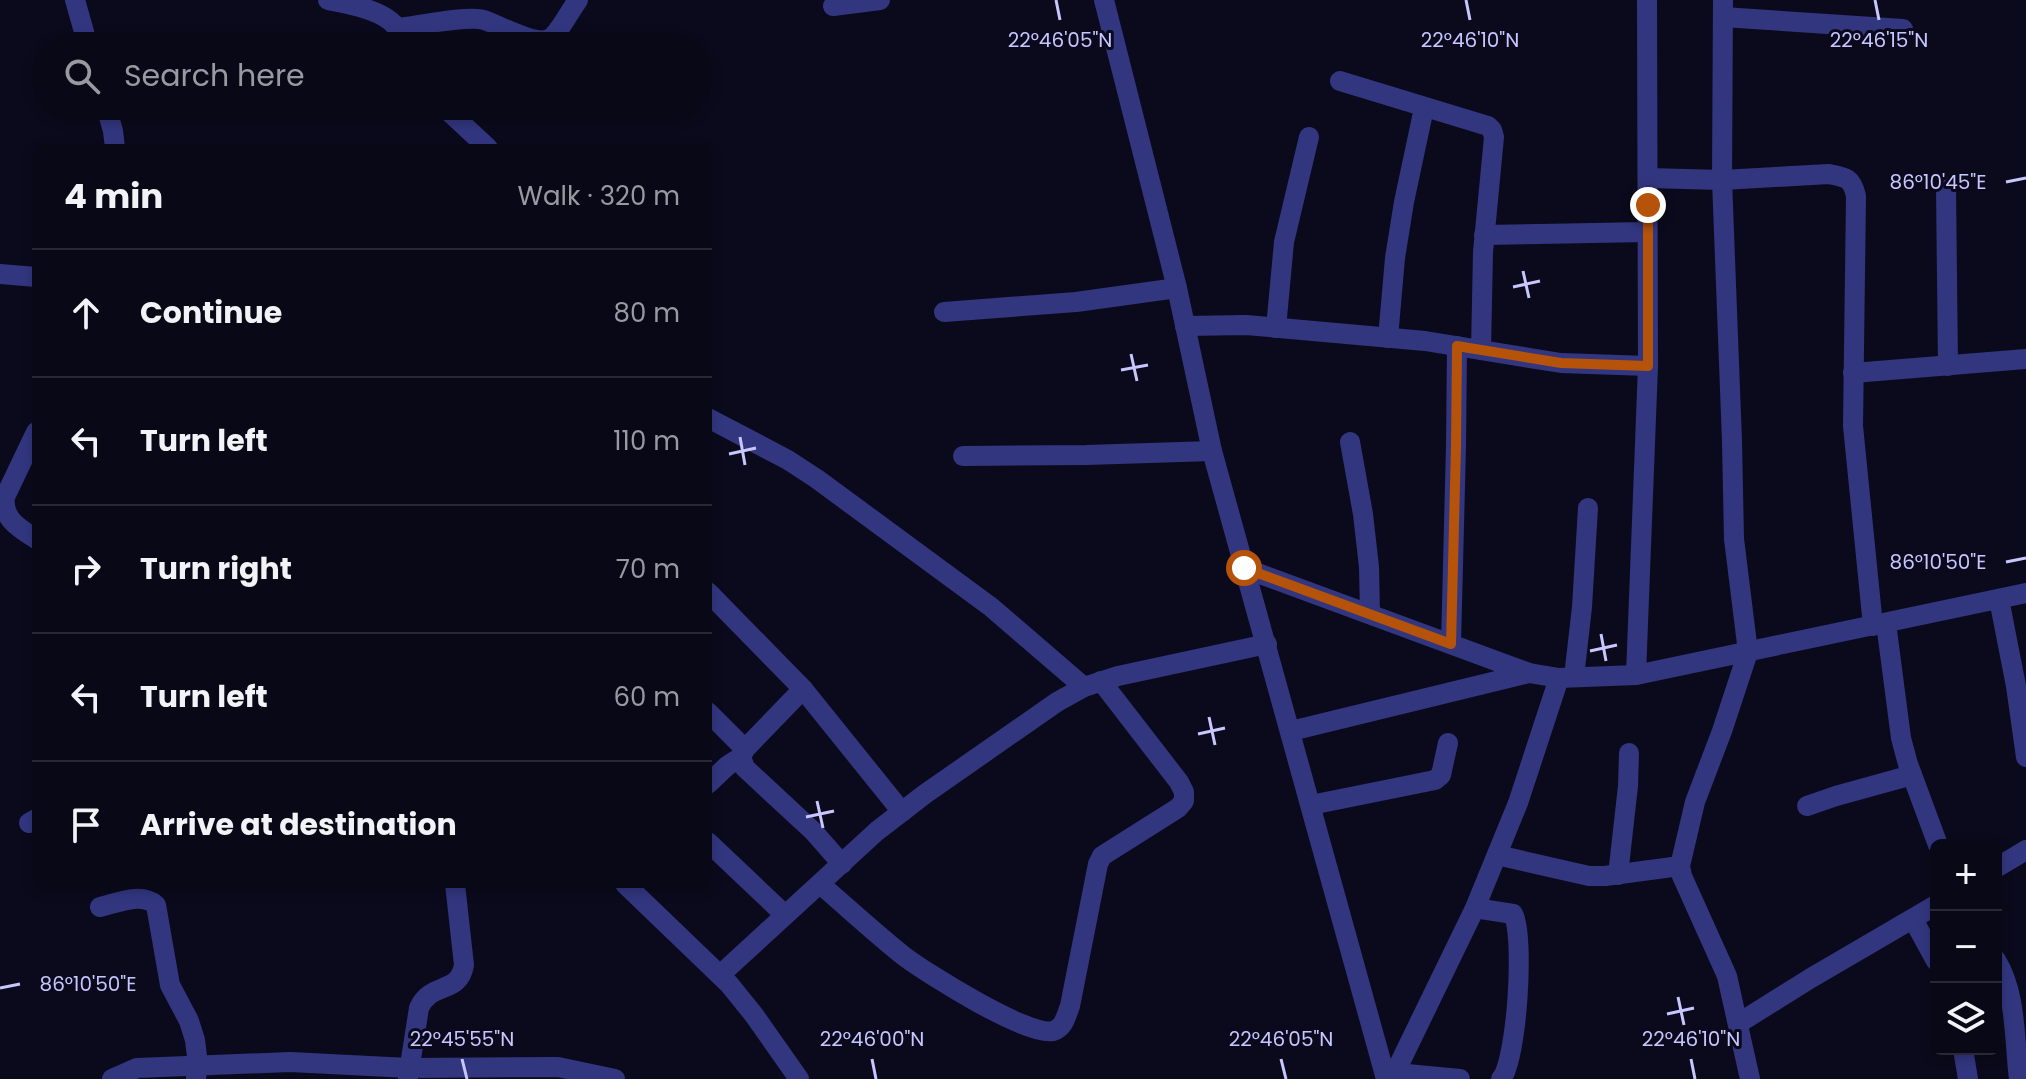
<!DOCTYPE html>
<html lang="en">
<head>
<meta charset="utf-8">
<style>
  :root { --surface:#080816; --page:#161623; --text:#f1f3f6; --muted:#989aa1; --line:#292935 }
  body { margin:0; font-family:Poppins,sans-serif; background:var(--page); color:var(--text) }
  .controls { position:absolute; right:24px; bottom:24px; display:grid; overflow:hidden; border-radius:12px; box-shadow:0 4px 12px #0003 }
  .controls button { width:72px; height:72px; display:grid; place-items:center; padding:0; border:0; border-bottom:2px solid var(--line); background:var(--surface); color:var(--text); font:40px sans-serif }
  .stop { position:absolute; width:24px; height:24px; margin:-18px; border:6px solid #b45309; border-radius:50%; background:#fff }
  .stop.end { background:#b45309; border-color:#fff; box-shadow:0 2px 8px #0008 }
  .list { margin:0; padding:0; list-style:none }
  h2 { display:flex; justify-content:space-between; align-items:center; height:104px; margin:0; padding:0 32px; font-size:34px }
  h2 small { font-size:26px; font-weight:400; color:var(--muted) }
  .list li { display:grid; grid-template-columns:52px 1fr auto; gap:24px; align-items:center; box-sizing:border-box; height:128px; padding:0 32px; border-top:2px solid var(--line) }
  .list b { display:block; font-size:30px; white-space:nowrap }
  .list em { font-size:26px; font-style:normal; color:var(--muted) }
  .icon { flex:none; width:44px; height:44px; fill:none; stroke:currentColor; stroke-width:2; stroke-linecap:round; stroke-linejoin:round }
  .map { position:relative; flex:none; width:2026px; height:1079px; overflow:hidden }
  .search { position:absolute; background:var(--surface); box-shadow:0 4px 12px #0003; left:32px; top:32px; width:680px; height:88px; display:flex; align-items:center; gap:20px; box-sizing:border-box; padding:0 28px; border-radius:44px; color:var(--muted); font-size:30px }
  .panel { position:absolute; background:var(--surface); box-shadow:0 4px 12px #0003; left:32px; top:144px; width:680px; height:744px; border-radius:12px }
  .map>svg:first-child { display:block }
</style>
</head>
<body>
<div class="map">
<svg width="2026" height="1079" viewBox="0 0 2026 1079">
  <rect width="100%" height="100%" fill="#0b0a1d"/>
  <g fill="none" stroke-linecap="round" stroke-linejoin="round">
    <!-- minor -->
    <g stroke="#32367f" stroke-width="20">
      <path d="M75,0L88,46"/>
      <path d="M328,0C347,4 373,8 389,20C398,26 402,37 407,46"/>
      <path d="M1104,0L1177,288L1212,451L1386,1079"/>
      <path d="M1723,0L1722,180L1732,441L1734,539L1748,652L1722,731L1695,802L1680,866L1682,876L1727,976L1750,1079"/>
      <path d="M833,6L880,0"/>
      <path d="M1723,17L1903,29"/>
      <path d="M398,28C417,26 468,15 484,20C499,25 535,46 549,39C558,35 571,9 578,0"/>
      <path d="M1340,81L1488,126L1492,130L1494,137L1483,252L1481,350"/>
      <path d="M106,106L113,131L115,148"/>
      <path d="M443,106L488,148"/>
      <path d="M1648,178L1722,180L1829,174C1846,177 1852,178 1856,196L1853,426L1873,626"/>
      <path d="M1946,187L1948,366"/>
      <path d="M1484,235L1647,232"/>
      <path d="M0,274L36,277"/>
      <path d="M944,312L1076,302L1177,288"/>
      <path d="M1185,326L1246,325L1425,341L1561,363L1648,366"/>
      <path d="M1276,328L1284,242L1309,137"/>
      <path d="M1388,338L1395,258L1404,202L1424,108"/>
      <path d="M1853,373L2026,359"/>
      <path d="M708,418L788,460L817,479L991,607L1084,687"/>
      <path d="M36,432L5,497C2,519 19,528 36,539"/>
      <path d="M1350,442L1363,514L1369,567L1370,614"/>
      <path d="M963,456L1086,455L1212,451"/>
      <path d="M1244,568L1529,673L1559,678L1636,675L2026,593"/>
      <path d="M708,592L803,689L902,812"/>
      <path d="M1999,599L2016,686L2026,757"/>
      <path d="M1886,623L1901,738L1908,764L1938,845"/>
      <path d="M1451,644L1456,446L1457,346"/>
      <path d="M1636,675L1648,366L1647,0"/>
      <path d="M1574,677L1582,607L1588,508"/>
      <path d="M803,689L745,749L741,757L745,768L813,831L842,864"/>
      <path d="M708,712L745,749"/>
      <path d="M1291,731L1529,673"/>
      <path d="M708,784L727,766L741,757"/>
      <path d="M1311,805L1435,780L1441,775L1448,743"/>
      <path d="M1807,806L1836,796L1912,775"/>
      <path d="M29,823L36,819"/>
      <path d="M708,842L785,915"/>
      <path d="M1497,855L1589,876H1605L1680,866"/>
      <path d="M1996,868L2026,850"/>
      <path d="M1618,875L1628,786L1629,753"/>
      <path d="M625,884L729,984L754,1015L799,1079"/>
      <path d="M820,884C848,908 876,934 905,957C928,974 1028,1037 1053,1031C1064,1028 1066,1016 1070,1006L1098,864L1102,856L1178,808L1184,801V792L1179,782L1101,681"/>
      <path d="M100,907C117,903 141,892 156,905L170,985L189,1021L195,1040L198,1065L196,1078"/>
      <path d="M1475,908L1513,914C1525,935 1517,1061 1501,1079"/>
      <path d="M1913,919L1936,961"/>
      <path d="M1996,960C2017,994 2014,1040 2019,1079"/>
      <path d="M720,975L877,831L925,794L1057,702L1084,687L1118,676L1267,644"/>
      <path d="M1739,1023L1811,978L1936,905"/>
      <path d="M1963,1049L1968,1079"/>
      <path d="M1396,1073L1460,1079"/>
      <path d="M408,1078L419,1008C431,981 459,995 464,965L455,884"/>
      <path d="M112,1079L137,1068L290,1062L409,1068L558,1067L615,1079"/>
      <path d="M1392,1079L1475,908L1518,803L1559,678"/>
    </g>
  </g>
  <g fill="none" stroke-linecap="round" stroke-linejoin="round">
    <!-- route -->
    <path stroke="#b45309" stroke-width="10" d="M1244,568L1451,644L1456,446L1457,346L1561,363L1648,366V205"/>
  </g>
  <!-- ticks -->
  <path fill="none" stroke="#c7c6ff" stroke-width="3" d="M1056,0L1060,20M1466,0L1470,20M1875,0L1879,20M2006,182L2026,178M1523,271L1529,298M1513,287L1540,281M1131,354L1137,381M1121,370L1148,365M740,437L745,465M729,454L756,448M2006,562L2026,558M1601,634L1606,661M1590,651L1617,645M1209,717L1215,745M1198,734L1225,728M817,801L823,828M806,817L834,811M0,988L20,984M1678,997L1684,1025M1667,1014L1694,1008M462,1059L467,1079M872,1059L876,1079M1281,1059L1286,1079M1691,1059L1695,1079"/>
  <g font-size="20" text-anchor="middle" fill="#c7c6ff" stroke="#0b0a1d" stroke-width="6" stroke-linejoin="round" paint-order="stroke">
    <text x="1060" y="47">22°46'05"N</text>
    <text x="1470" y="47">22°46'10"N</text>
    <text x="1879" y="47">22°46'15"N</text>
    <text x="1938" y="189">86°10'45"E</text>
    <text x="1938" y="569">86°10'50"E</text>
    <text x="88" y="991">86°10'50"E</text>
    <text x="462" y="1046">22°45'55"N</text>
    <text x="872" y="1046">22°46'00"N</text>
    <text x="1281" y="1046">22°46'05"N</text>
    <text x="1691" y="1046">22°46'10"N</text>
  </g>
</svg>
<div class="controls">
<button>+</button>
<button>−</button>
<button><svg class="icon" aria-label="layers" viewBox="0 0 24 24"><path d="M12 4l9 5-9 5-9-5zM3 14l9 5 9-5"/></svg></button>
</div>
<div class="stop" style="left:1244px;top:568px"></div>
<div class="stop end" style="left:1648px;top:205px"></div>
<div class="search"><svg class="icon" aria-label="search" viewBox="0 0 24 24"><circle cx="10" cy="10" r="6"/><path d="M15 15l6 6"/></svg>Search here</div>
<section class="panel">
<h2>4 min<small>Walk · 320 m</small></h2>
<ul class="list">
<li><svg class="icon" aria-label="ahead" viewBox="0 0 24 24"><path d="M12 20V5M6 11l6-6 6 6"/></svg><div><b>Continue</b></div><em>80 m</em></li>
<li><svg class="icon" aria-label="left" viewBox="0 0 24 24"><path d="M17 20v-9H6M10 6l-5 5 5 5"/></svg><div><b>Turn left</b></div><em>110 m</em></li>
<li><svg class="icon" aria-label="right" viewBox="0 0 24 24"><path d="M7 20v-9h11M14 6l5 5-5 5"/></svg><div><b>Turn right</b></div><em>70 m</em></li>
<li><svg class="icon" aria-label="left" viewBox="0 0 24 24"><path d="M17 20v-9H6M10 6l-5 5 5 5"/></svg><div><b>Turn left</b></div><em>60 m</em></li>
<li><svg class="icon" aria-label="arrive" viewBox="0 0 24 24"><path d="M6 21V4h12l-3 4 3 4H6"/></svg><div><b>Arrive at destination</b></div></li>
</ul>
</section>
</div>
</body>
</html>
